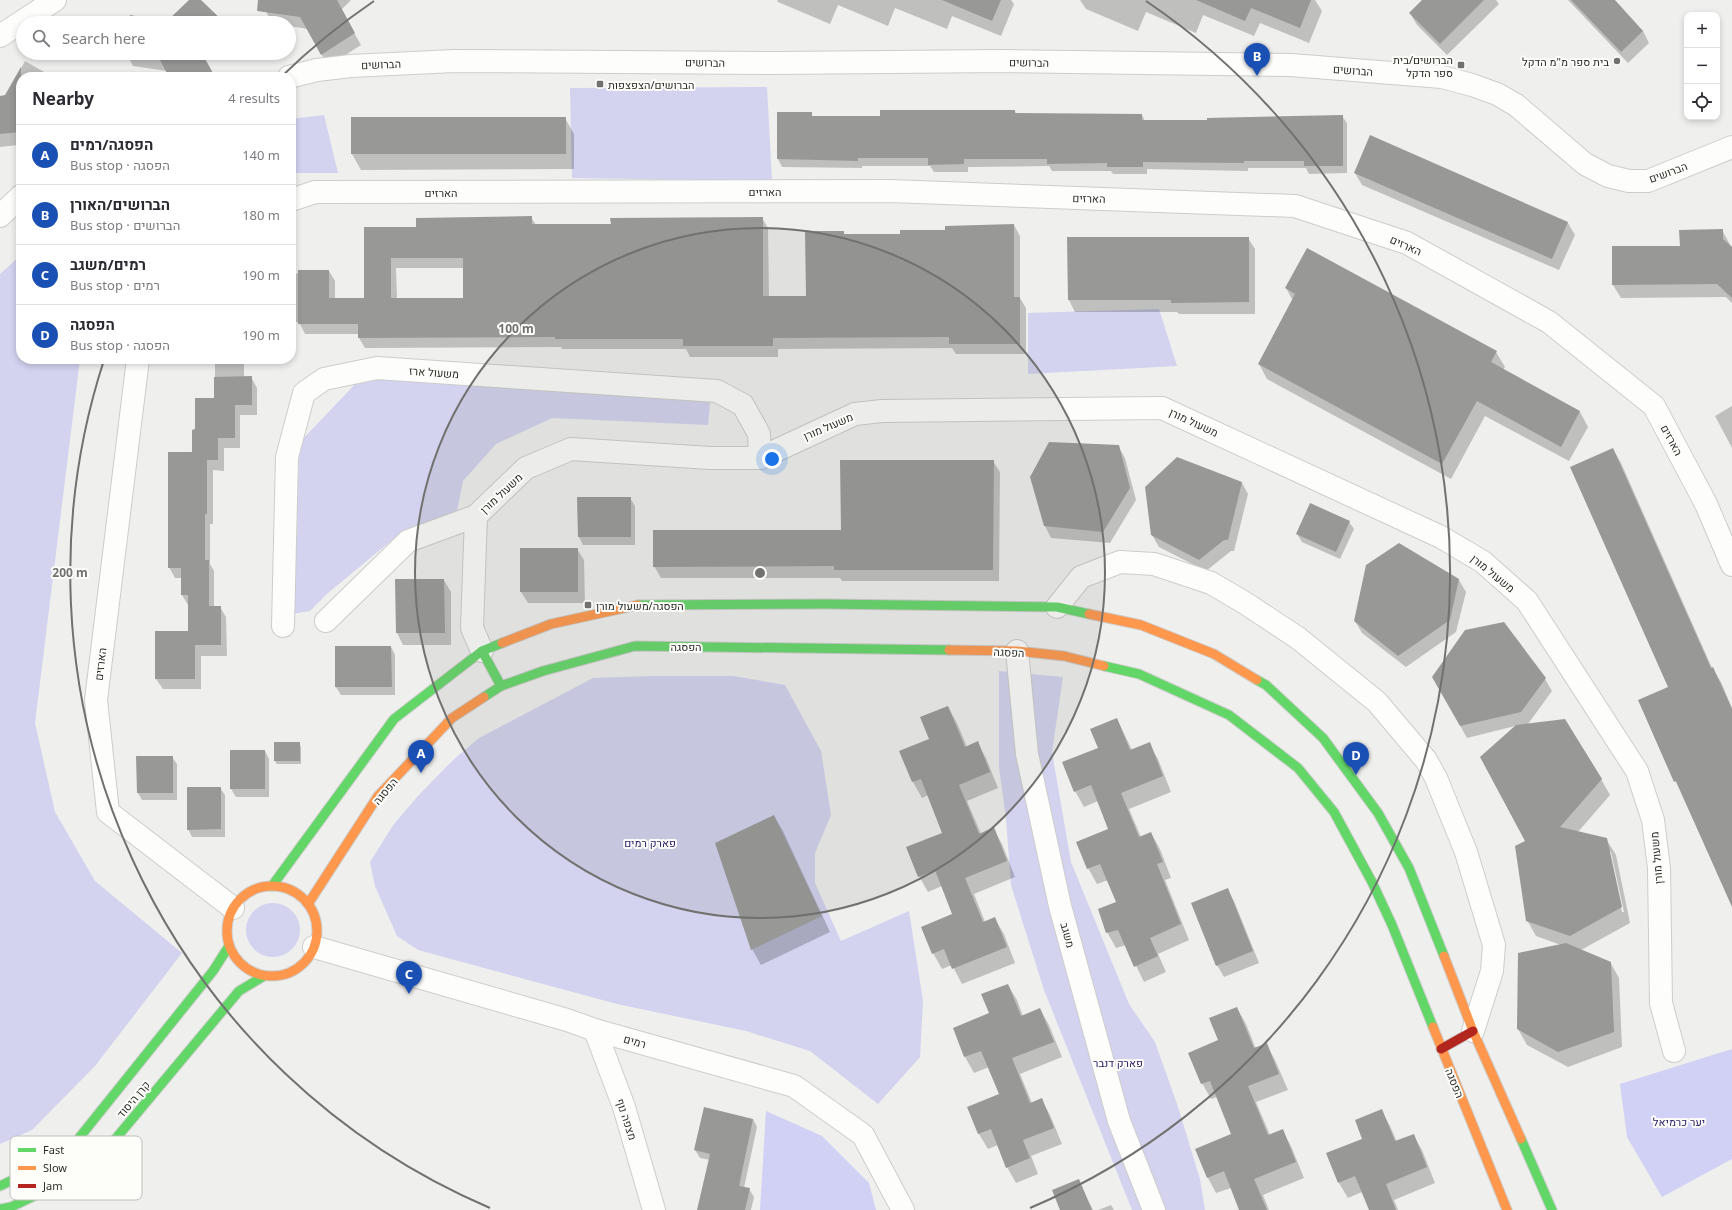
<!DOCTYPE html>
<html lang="en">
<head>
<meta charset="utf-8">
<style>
  :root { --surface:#fff; --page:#f7f7f7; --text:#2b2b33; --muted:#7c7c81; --line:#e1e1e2; --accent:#71716f }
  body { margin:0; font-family:"Noto Sans",Heebo,sans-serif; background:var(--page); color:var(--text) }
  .controls { position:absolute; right:12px; top:12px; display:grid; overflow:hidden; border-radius:8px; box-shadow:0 2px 6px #0003 }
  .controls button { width:36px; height:36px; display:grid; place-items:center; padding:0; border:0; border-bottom:1px solid var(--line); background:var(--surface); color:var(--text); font:20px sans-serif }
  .you { position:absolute; left:772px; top:459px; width:14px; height:14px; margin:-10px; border:3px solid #fff; border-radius:50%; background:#1a73e8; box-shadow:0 0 0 6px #1a73e833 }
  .badge { display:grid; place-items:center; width:26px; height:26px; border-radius:50%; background:var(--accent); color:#fff; font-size:13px; font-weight:700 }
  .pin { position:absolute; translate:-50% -33px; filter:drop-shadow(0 1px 2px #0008) }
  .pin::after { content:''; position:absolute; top:21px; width:14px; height:12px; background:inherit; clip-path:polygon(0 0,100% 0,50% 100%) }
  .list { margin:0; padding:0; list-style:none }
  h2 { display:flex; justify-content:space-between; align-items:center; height:52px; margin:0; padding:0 16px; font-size:17px }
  h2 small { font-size:13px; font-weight:400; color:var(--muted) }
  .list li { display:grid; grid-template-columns:26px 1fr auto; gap:12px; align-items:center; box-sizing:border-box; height:60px; padding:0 16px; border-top:1px solid var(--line) }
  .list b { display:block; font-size:15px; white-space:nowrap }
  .list p { margin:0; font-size:13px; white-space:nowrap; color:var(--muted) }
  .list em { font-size:13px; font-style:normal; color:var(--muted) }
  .icon { flex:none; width:22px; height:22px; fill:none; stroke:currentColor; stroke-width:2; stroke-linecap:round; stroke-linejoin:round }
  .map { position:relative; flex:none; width:1732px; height:1210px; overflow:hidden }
  .search { position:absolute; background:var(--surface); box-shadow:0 2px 6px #0003; left:16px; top:16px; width:280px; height:44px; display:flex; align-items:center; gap:10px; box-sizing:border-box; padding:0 14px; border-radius:22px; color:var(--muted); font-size:15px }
  .panel { position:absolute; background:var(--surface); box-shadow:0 2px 6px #0003; left:16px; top:72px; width:280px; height:292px; border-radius:16px }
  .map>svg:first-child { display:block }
</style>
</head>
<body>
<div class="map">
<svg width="1732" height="1210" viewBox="0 0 1732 1210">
  <rect width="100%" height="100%" fill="#efefee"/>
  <!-- green -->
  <g fill="#d3d2ef">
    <path d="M767,87L772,181L572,178L570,88Z"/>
    <path d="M324,115L338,173H291V119Z"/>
    <path d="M21,255V359H80L35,723L55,812L95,881L182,953L95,1066L32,1130L0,1144V274Z"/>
    <path d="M1159,309L1177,366L1028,374V313Z"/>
    <path d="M361,378L711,394L708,425L552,418L496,444L463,481L453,531L398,535L328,593L310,611L291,614L300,442Z"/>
    <path d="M999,671L1063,677L1052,752L1071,862L1129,1004L1155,1042L1178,1107L1200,1179L1205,1210H1132L1044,990L1011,885L1006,819L999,767Z"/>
    <path d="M653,676H733L785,685L821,751L831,815L815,853V883L841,941L909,911L923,1001L920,1057L878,1104L810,1051L746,1031L617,1004L418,950L397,936L375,886L370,862L394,824L418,796L452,761L479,738L593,678Z"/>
    <circle cx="273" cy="930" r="27"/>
  </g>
  <!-- forest -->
  <g fill="#d1d0f5">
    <path d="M1732,1049V1159L1662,1197L1627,1137L1620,1084Z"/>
    <path d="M766,1111L822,1136L869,1183L876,1210H760Z"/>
  </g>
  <!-- shadow -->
  <g fill="#0003" fill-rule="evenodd">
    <path d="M268,0H351L341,10L361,45L328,66L308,29L289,26V23H273L266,12Z"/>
    <path d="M777,0H1011L1014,4L1001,36L952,16L947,29L895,8L888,26L838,5L830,24L778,2Z"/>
    <path d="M1080,0H1315L1322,11L1309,43L1260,23L1254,36L1203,15L1196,33L1146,12L1138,31L1086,9Z"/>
    <path d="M1424,0H1496L1499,4L1447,55L1417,25L1410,13Z"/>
    <path d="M1568,0H1613L1643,31L1649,43L1628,63Z"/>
    <path d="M126,53H201L215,77H170L167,71L133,66Z"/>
    <path d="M25,61L53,77H21V148L18,145L0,147V97L6,96Z"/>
    <path d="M1015,111L1016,114L1142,115L1145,121H1208L1342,116L1347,123V173L1309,174L1306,168H1248V171L1147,169V174H1113L1111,171H1052L1049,166L968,167V172H934L930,166H862V168L782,167L778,159L811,113L813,117H881Z"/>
    <path d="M565,118L574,134V169L361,170L352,154Z"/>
    <path d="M1371,136L1568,223L1575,235L1559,270L1362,185L1355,173Z"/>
    <path d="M531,217L536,225H612L762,218L768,228L769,297H807L843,232L845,235H901L1014,225L1020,236V298L1026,308V354H956L952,348L778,349V357H690L686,349H562L561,347L365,348L359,338V334H305L299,322H291V274L329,271L335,281V299H365V228H417ZM396,268H464V299H397Z"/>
    <path d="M1722,230L1732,248V303L1726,297L1621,298L1613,285V247H1681Z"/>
    <path d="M1248,238L1255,249V314H1179L1177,312H1075L1069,300Z"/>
    <path d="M1286,288L1496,352L1505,367L1503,370L1580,412L1588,427L1569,461L1485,416L1451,479L1267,379L1259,364L1293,301Z"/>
    <path d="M215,359H244V377H251L257,388V415H240V448H224V471L213,470V524H210V564L214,571V607H220L226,617L227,656H201V689H163L156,679L189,632L188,605L182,595V578H175L169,567L196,430L215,399Z"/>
    <path d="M1732,406V448L1715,416Z"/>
    <path d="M1118,446L1125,458L1136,500L1110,543L1051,538L1045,526Z"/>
    <path d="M1613,449L1621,463L1712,668L1721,682L1732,708V905L1639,701L1669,688Z"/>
    <path d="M993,461L1000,472L999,581H842L840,578H661L654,566L842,531Z"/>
    <path d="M1242,483L1248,494L1234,551H1231L1206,571L1159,547L1152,535Z"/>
    <path d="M630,498L635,506V545H583L579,537Z"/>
    <path d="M1349,522L1354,529L1340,559L1302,542L1297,534Z"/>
    <path d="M577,549L584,560L585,603H528L521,592Z"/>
    <path d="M396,580H444L451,592V645H403L397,633Z"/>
    <path d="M1459,580L1466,592L1456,632L1406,667L1362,633L1355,621Z"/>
    <path d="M391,647L395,655V695H341L336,687Z"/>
    <path d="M1433,677L1545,679L1552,691L1528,724L1601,779L1610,795L1578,832L1606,839L1616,855L1630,923L1581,950L1610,962L1619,978L1622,1047L1568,1067L1527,1045L1518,1029L1561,945L1536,936L1527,920V842L1515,726L1467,738ZM1609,852H1611L1624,912H1622Z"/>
    <path d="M948,707L957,723L967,747L977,743L986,758L998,788L967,801L981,834L993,828L1002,844L1015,877L974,894L985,922L995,919L1004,934L1015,963L962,984L952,965L942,969L933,953L954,914L942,886L928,892L919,876L943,833L928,795L922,798L913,782L901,752L931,740Z"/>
    <path d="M1117,719L1132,750L1149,744L1158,759L1171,792L1129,809L1141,837L1151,833L1160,849L1171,878L1165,880L1189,940L1158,954L1166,972L1144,982L1126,945L1116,948L1107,932L1117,903L1108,880L1097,884L1088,868L1109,829L1098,801L1084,807L1075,791Z"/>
    <path d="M299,743L301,747V764H277L275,761Z"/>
    <path d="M265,751L269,759V797H236L231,789Z"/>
    <path d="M172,757L177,764V800H142L138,793Z"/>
    <path d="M220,788L225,795V837H192L188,829Z"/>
    <path d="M774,816L783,831L830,932L761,965L752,949Z"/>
    <path d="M1227,889L1234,901L1259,963L1224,977L1217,965Z"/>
    <path d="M1008,985L1017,1000L1023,1016L1040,1009L1049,1025L1062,1057L1020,1074L1032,1103L1041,1099L1050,1115L1062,1144L1031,1156L1038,1174L1016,1183L1007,1167L998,1145L988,1149L979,1134L968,1108L1000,1095L989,1067L974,1073L965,1057L954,1028L990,1014Z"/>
    <path d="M1237,1008L1246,1024L1256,1049L1266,1044L1275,1060L1288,1090L1256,1102L1270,1135L1282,1130L1291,1146L1304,1178L1263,1195L1269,1210H1240L1231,1188L1216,1193L1208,1178L1196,1149L1232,1135L1217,1097L1211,1099L1202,1083L1220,1041Z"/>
    <path d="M1381,1110L1390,1126L1397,1142L1413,1135L1422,1150L1435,1183L1394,1200L1398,1210H1370L1362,1192L1348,1198L1339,1183Z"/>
    <path d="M753,1119L757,1127L744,1188L749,1189L754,1197L751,1210H698L710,1160L700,1158L695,1150Z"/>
    <path d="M1078,1180L1093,1210H1059L1061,1209Z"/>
    <path d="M1111,1205L1114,1210H1098Z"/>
  </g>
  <!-- building -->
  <g fill="#989897" fill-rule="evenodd">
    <path d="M189,0H201L225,23H129L130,15L166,22Z"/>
    <path d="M258,0H337L355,33L321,55L300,17L257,11Z"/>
    <path d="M942,0H1001L992,21Z"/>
    <path d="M1196,0H1311L1300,28L1251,8L1245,21Z"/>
    <path d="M1422,0H1484L1440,44L1409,13Z"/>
    <path d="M1571,0H1615L1643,31L1621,52Z"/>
    <path d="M125,53H202L215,77H169L160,60Z"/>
    <path d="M21,67V132L0,134V96L5,95Z"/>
    <path d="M880,110H1015V113L1142,114V120H1207V118L1343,115V166H1304V161H1244V163L1143,162V167H1107V163L1047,164V159H964V164L928,165V158H858V161L777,159V112H812V116H880Z"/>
    <rect x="351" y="117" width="215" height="37"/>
    <path d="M1370,135L1568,222L1552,259L1354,173Z"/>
    <path d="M532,216V224H611L610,218L763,217V296H806L805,231H844V234H900V230H945V226L1014,224V297H1020V344H949V337L773,338V346H683V339H555V337L358,338V324H298V270H329V298H364V227H416V218ZM391,258H463V298H391Z"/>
    <path d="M1723,229V239L1732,247V298L1717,284L1612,285V246H1680L1679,230Z"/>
    <path d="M1067,237H1249V302L1171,303V300H1068Z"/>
    <path d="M1307,248L1497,351L1491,362L1580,411L1561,447L1477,401L1442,464L1258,364L1295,294L1285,288Z"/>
    <path d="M252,376V405H235V438H218V460H207V514H205V560H209V606H221V645H195V679H155V631H188V595H181V568H168V452H192V430L195,429V398H214V377Z"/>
    <path d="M1049,442L1119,445L1130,488L1103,532L1044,526L1030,477Z"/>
    <path d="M1613,448L1711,668L1713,667L1732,709V907L1676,781L1674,782L1638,700L1668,687L1570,467Z"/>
    <path d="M1177,457L1242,482L1228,540H1224L1199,560L1151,535L1145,487Z"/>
    <path d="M840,460H994L993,570H834V566L653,567V530H841Z"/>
    <path d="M577,497H631V537H578Z"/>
    <path d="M1310,503L1350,521L1336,552L1296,534Z"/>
    <path d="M1399,543L1459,579L1450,620L1398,656L1354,621L1366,565Z"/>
    <rect x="520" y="548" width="58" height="44"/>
    <path d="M395,579H444L445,633H396Z"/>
    <path d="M1504,622L1546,678L1521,712L1460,726L1432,677L1465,630Z"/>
    <path d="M335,646H391L392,687H335Z"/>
    <path d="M948,706L965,747L978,741L990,772L959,785L979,834L994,827L1007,861L965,878L983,922L995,917L1007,947L952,969L944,949L932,954L921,927L952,914L935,870L918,877L906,847L942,833L921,779L912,782L899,751L929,739L920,717Z"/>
    <path d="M1117,718L1130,750L1150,742L1163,776L1121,793L1139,837L1151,832L1163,862L1157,864L1181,924L1150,938L1158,956L1134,967L1118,930L1106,933L1098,909L1116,902L1100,864L1087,869L1076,842L1108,829L1091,785L1074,792L1062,762L1098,748L1090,729Z"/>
    <path d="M1565,719L1602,779L1560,827L1607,838L1622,907L1570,936L1526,921L1515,846L1525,841L1480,757L1516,725Z"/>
    <rect x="274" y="742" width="26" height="19"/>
    <rect x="230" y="750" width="35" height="39"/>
    <path d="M136,756H173V793H137Z"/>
    <path d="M187,787H221V829L187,830Z"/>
    <path d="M774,815L822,916L751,950L715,843Z"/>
    <path d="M1228,888L1253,951L1216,966L1191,903Z"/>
    <path d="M1566,943L1611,962L1614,1032L1558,1052L1517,1029L1518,953Z"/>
    <path d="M1008,984L1021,1016L1040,1008L1054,1042L1012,1058L1030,1103L1042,1098L1054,1128L1023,1140L1030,1158L1006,1168L991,1129L978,1134L967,1107L999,1094L981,1051L964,1057L953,1028L989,1013L981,994Z"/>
    <path d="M1237,1007L1254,1048L1267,1043L1279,1074L1248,1086L1268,1135L1283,1129L1296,1162L1254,1179L1267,1210H1239L1224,1171L1207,1178L1195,1149L1231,1134L1210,1081L1201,1084L1188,1053L1218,1040L1209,1018Z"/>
    <path d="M704,1107L753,1119L739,1186L750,1188L745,1210H697L710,1154L694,1150Z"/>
    <path d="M1382,1109L1395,1141L1414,1134L1427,1167L1386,1184L1396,1210H1369L1355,1176L1338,1183L1326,1153L1362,1139L1355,1120Z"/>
    <path d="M1079,1179L1092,1210H1060L1052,1190Z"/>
  </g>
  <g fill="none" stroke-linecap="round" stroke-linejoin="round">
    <!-- street casing -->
    <g stroke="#cdcdcc" stroke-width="24">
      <g id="street">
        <path d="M0,36L55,0"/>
        <path d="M289,77L317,70L351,66L454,61L776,63L1002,61L1291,65L1442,77L1472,85L1497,94L1516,105L1585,164L1608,176L1629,181H1648L1732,147"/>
        <path d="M291,200L315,192L890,191L1295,206L1407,243L1549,322L1654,406L1706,504L1732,565"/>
        <path d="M0,216L21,196"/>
        <path d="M138,359L96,700L108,812L233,908"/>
        <path d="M1057,607L1081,577L1120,562L1154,564L1211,583L1245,603L1298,638L1377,702L1426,760L1436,778L1466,852L1494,945L1492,971L1473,1031"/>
        <path d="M326,621L408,541L476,516"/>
        <path d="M283,626L287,457L304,393L324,379L377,368L717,391L743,405L759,434L760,458"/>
        <path d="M482,651L472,628L476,516L526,468L571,449L710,458H760L855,414L882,411L1162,408L1441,537L1483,562L1527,601L1637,771L1653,820L1659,868L1661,1003L1674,1051"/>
        <path d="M1017,651L1027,754L1060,906L1119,1121L1154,1210"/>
        <path d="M314,947L567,1020L595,1030L794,1086L863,1135L903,1210"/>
        <path d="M595,1030L624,1107L654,1210"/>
      </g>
    </g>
    <!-- fast casing -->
    <g stroke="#cdcdcc" stroke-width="11">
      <g id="fast">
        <path d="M638,605L826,604L1057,607L1089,614"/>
        <path d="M482,651L501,686"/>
        <path d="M1104,666L1139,674L1229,715L1298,768L1334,812L1372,882L1392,925L1433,1027"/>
        <path d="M1257,680L1266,685L1323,738L1378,813L1409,868L1444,956"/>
        <path d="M484,697L501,686L543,671L635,646L949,650"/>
        <path d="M272,886L394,719L482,651L502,643"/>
        <path d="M1521,1139L1552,1210"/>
        <path d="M0,1186L41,1166L75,1143L213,971L229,946"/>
        <path d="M0,1209L11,1207L53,1187L97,1161L239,991L264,976"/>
      </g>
    </g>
    <!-- slow casing -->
    <g stroke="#cdcdcc" stroke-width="11">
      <g id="slow">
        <path d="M1089,614L1141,625L1214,654L1257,680"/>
        <path d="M502,643L551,624L638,605"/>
        <path d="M949,650L1017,651L1064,656L1104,666"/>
        <circle cx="272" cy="931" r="45"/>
        <path d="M308,904L378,796L452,718L484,697"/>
        <path d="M1444,956L1473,1031L1521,1139"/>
        <path d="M1433,1027L1507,1210"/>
      </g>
    </g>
    <!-- jam casing -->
    <g stroke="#cdcdcc" stroke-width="11">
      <path id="jam" d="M1441,1049L1473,1031"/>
    </g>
    <!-- street -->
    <use href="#street" stroke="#fdfdfc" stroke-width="22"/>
    <!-- fast -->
    <use href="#fast" stroke="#63d668" stroke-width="9"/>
    <!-- slow -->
    <use href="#slow" stroke="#ff974d" stroke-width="9"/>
    <!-- jam -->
    <use href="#jam" stroke="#b3261e" stroke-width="9"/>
  </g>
  <!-- distance rings -->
  <circle cx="760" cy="573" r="345" fill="#71716f" fill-opacity=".12"/>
  <g fill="none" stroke="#71716f" stroke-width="2">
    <circle cx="760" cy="573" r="345"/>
    <path d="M490 1208A690 690 0 0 1 104 360M281 77A690 690 0 0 1 374 1M1146 1A690 690 0 0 1 1030 1208"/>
  </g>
  <!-- markers -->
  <g fill="#71716f" stroke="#fdfdfa" stroke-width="1.5">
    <circle cx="1617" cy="61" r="4"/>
    <rect x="1457" y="61" width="8" height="8" rx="2"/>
    <rect x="596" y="80" width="8" height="8" rx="2"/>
    <rect x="584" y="601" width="8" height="8" rx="2"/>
  </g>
  <g text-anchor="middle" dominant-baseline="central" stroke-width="4" stroke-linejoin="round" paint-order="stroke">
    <!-- poi labels -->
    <g font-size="11" fill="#2d2d2b" stroke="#fdfdfa" text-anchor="end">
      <text x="1453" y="59">הברושים/בית<tspan x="1453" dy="13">ספר הדקל</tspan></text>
      <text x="1609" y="61">בית ספר מ"מ הדקל</text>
      <text x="608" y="84" text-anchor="start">הברושים/הצפצפות</text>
      <text x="596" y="605" text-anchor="start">הפסגה/משעול מורן</text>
    </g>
    <!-- street labels -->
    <g font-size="11" fill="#2d2d2b" stroke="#fdfdfa">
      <text transform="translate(705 62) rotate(1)">הברושים</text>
      <text transform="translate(1029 62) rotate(1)">הברושים</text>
      <text transform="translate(381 64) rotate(-2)">הברושים</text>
      <text transform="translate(1353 70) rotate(4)">הברושים</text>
      <text transform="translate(1668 172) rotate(-20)">הברושים</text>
      <text x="765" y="191">הארזים</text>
      <text x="441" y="192">הארזים</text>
      <text transform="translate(1089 198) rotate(2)">הארזים</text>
      <text transform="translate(1406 245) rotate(24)">הארזים</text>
      <text transform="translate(434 372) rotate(4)">משעול ארז</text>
      <text transform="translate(1194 422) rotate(25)">משעול מורן</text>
      <text transform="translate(828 426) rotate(-23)">משעול מורן</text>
      <text transform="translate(1672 440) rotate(62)">הארזים</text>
      <text transform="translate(501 493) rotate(-43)">משעול מורן</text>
      <text transform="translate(1493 573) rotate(39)">משעול מורן</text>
      <text x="686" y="646">הפסגה</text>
      <text transform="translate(1009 652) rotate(3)">הפסגה</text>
      <text transform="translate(100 664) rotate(-83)">הארזים</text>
      <text transform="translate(385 791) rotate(-50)">הפסגה</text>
      <text transform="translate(1656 858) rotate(-95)">משעול מורן</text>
      <text transform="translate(1068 935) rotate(75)">משגב</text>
      <text transform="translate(635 1041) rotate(16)">רמים</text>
      <text transform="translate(1455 1083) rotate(68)">הפסגה</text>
      <text transform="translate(133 1099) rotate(-50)">קרן היסוד</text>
      <text transform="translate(627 1119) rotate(72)">מצפה נוף</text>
    </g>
    <!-- park labels -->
    <g font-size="11" fill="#2a1a66" stroke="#fdfdfa">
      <text x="650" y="842">פארק רמים</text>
      <text x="1118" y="1062">פארק דנבר</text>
      <text x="1679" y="1121">יער כרמיאל</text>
    </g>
  </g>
  <!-- legend -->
  <rect x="10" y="1136" width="132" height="64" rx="6" fill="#fdfdfa" stroke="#bfbfbc" stroke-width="1"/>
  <rect x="18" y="1148" width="18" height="4" fill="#63d668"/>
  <rect x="18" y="1166" width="18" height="4" fill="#ff974d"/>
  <rect x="18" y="1184" width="18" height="4" fill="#b3261e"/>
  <g font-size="11" fill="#2d2d2b">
    <text x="43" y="1154">Fast</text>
    <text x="43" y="1172">Slow</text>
    <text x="43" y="1190">Jam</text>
  </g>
  <circle cx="760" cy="573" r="6" fill="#71716f" stroke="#fdfdfa" stroke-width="2"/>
  <g font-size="12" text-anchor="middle" font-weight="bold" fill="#71716f" stroke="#fdfdfa" stroke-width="4" stroke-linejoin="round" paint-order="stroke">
    <text x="516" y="333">100 m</text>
    <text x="70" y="577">200 m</text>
  </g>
</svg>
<div class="controls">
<button>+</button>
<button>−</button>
<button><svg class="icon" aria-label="locate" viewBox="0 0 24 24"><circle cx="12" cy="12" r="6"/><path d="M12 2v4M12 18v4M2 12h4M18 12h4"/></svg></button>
</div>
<div class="you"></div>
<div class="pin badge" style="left:421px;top:773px;background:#1a4fb4">A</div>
<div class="pin badge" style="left:1257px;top:76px;background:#1a4fb4">B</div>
<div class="pin badge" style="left:409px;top:994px;background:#1a4fb4">C</div>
<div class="pin badge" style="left:1356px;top:775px;background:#1a4fb4">D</div>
<div class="search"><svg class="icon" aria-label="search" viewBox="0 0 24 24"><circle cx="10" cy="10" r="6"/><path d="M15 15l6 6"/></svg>Search here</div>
<section class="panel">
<h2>Nearby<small>4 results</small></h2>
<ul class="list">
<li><span class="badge" style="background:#1a4fb4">A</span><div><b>הפסגה/רמים</b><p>Bus stop · הפסגה</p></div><em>140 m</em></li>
<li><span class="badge" style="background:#1a4fb4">B</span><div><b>הברושים/האורן</b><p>Bus stop · הברושים</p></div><em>180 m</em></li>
<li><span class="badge" style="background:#1a4fb4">C</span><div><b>רמים/משגב</b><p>Bus stop · רמים</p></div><em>190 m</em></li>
<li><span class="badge" style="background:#1a4fb4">D</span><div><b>הפסגה</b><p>Bus stop · הפסגה</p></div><em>190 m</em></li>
</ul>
</section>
</div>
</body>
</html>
